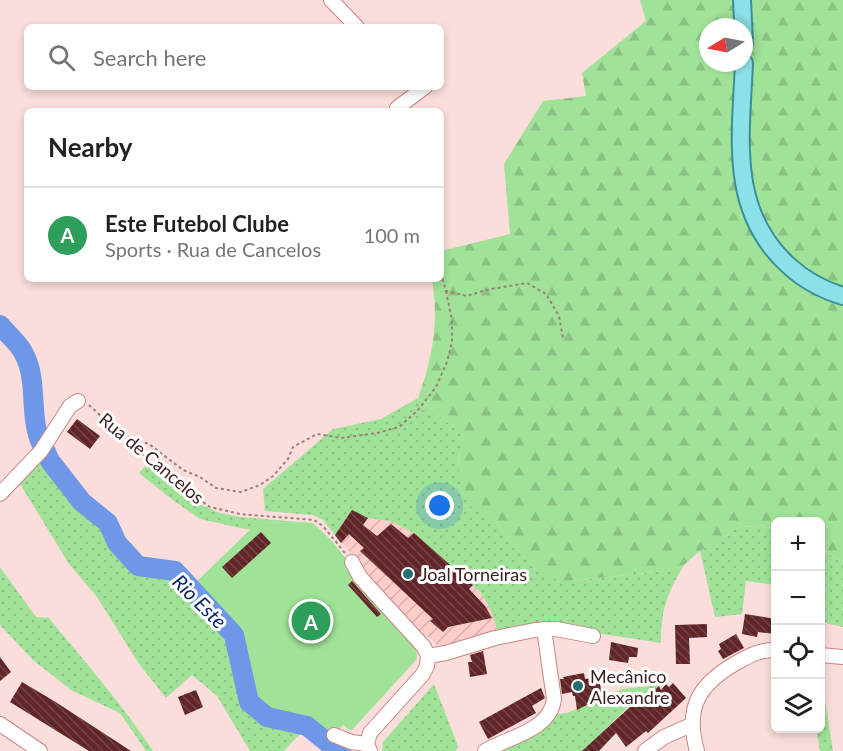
<!DOCTYPE html>
<html lang="en">
<head>
<meta charset="utf-8">
<style>
  :root { --surface:#fff; --page:#f2f2f2; --text:#202124; --muted:#757577; --line:#e0e0e0; --accent:#246f75 }
  body { margin:0; font-family:Lato,sans-serif; background:var(--page); color:var(--text) }
  .controls { position:absolute; right:18px; bottom:18px; display:grid; overflow:hidden; border-radius:9px; box-shadow:0 3px 9px #0003 }
  .controls button { width:54px; height:54px; display:grid; place-items:center; padding:0; border:0; border-bottom:2px solid var(--line); background:var(--surface); color:var(--text); font:30px sans-serif }
  .compass { position:absolute; left:699px; top:18px; width:54px; height:54px; border-radius:50%; background:var(--surface); box-shadow:0 3px 9px #0003; rotate:260deg }
  .you { position:absolute; left:440px; top:506px; width:21px; height:21px; margin:-15px; border:4px solid #fff; border-radius:50%; background:#1a73e8; box-shadow:0 0 0 9px #1a73e833 }
  .badge { display:grid; place-items:center; width:39px; height:39px; border-radius:50%; background:var(--accent); color:#fff; font-size:20px; font-weight:700 }
  .pin { position:absolute; translate:-50% -50%; border:3px solid #fff; box-shadow:0 2px 6px #0006 }
  .list { margin:0; padding:0; list-style:none }
  h2 { display:flex; justify-content:space-between; align-items:center; height:78px; margin:0; padding:0 24px; font-size:26px }
  h2 small { font-size:20px; font-weight:400; color:var(--muted) }
  .list li { display:grid; grid-template-columns:39px 1fr auto; gap:18px; align-items:center; box-sizing:border-box; height:96px; padding:0 24px; border-top:2px solid var(--line) }
  .list b { display:block; font-size:22px; white-space:nowrap }
  .list p { margin:0; font-size:20px; white-space:nowrap; color:var(--muted) }
  .list em { font-size:20px; font-style:normal; color:var(--muted) }
  .icon { flex:none; width:33px; height:33px; fill:none; stroke:currentColor; stroke-width:2; stroke-linecap:round; stroke-linejoin:round }
  .map { position:relative; flex:none; width:843px; height:751px; overflow:hidden }
  .search { position:absolute; background:var(--surface); box-shadow:0 3px 9px #0003; left:24px; top:24px; width:420px; height:66px; display:flex; align-items:center; gap:15px; box-sizing:border-box; padding:0 21px; border-radius:9px; color:var(--muted); font-size:22px }
  .panel { position:absolute; background:var(--surface); box-shadow:0 3px 9px #0003; left:24px; top:108px; width:420px; height:174px; border-radius:9px }
  .map>svg:first-child { display:block }
</style>
</head>
<body>
<div class="map">
<svg width="843" height="751" viewBox="0 0 843 751">
  <defs>
    <pattern id="industrial-furrows" width="10" height="10" patternUnits="userSpaceOnUse" patternTransform="scale(1.5)"><rect width="10" height="10" fill="#fecdca"/><path d="M-1 1l2-2M0 10L10 0M9 11l2-2" fill="none" stroke="#dab0ad"/></pattern>
    <pattern id="grass-dots" width="8" height="8" patternUnits="userSpaceOnUse" patternTransform="scale(1.5)"><rect width="8" height="8" fill="#a0e298"/><path d="M2 2h.1M6 6h.1" fill="none" stroke="#8bc183" stroke-width="1.8" stroke-linecap="round"/></pattern>
    <pattern id="forest-firs" width="22" height="20" patternUnits="userSpaceOnUse" patternTransform="scale(1.5)"><rect width="22" height="20" fill="#a0e298"/><path d="M5 1l3.5 6h-7zM16 11l3.5 6h-7z" fill="#8bc183"/></pattern>
    <pattern id="building-back-hatch" width="6" height="6" patternUnits="userSpaceOnUse" patternTransform="scale(1.5)"><rect width="6" height="6" fill="#602627"/><path d="M-1 5l2 2M0 0l6 6M5-1l2 2" fill="none" stroke="#744445"/></pattern>
  </defs>
  <rect width="100%" height="100%" fill="#fbdddb"/>
  <!-- industrial -->
  <path fill="url(#industrial-furrows)" d="M352,510L368,518L390,521L414,533L480,592L488,602L495,617L498,633L447,647H439L428,637L422,636L335,535Z"/>
  <!-- grass -->
  <g fill="url(#grass-dots)">
    <path d="M418,398L464,436L458,460L485,510L536,570L571,581L665,571L684,565C667,594 661,609 661,643L596,633H498C494,617 490,605 480,592L414,533L390,521L368,518L352,511L335,535L323,520L313,515L265,511L263,489L333,429L381,419Z"/>
    <path d="M41,454L76,501L105,525L112,543L135,569L173,576L231,637L245,701L265,720L304,729L284,751H250L217,696L192,675L166,698L139,664L97,597L69,564L20,484L15,483Z"/>
    <path d="M147,464L199,504L220,513L240,517L313,523L258,522L250,530L200,519L174,501L139,473Z"/>
    <path d="M741,526L775,528V585L746,581L742,614L715,617L700,551Z"/>
    <path d="M820,547L843,564V627L821,622Z"/>
    <path d="M0,567L36,617L49,618C84,661 122,704 153,751H146L120,713L71,690L33,660L0,625Z"/>
    <path d="M434,684L458,746L456,751H382L383,742Z"/>
    <path d="M661,685L647,697L627,708L583,751H494L554,714L567,713L622,689Z"/>
    <path d="M821,694L825,700L833,751H820L816,729L820,728Z"/>
  </g>
  <!-- forest -->
  <path fill="url(#forest-firs)" fill-rule="evenodd" d="M640,0H843V564L821,547L820,522H776L775,528L741,526L700,551L684,565L665,571L571,581L553,579L536,570L485,510L471,507C455,481 456,464 464,436L418,398C433,356 439,323 432,279H441V251L510,234L504,164L543,101L586,96L582,73L646,21ZM708,27H744V63H708Z"/>
  <!-- garden -->
  <path fill="#a0e298" d="M258,522L313,523L332,541L350,564L345,568L416,644L417,659L351,731L343,725L330,740L308,723L268,712L252,697L237,632L193,585Z"/>
  <g fill="none" stroke-linecap="round" stroke-linejoin="round">
    <!-- river -->
    <g stroke="#6e98e7" stroke-width="20">
      <path d="M0,325C7,334 19,343 24,354C39,382 28,417 42,445"/>
      <path d="M46,452L50,461L82,502L108,523L117,543L138,566L175,571L234,635L249,702L267,717L307,726L328,743L341,751"/>
    </g>
  </g>
  <!-- building -->
  <g fill="url(#building-back-hatch)">
    <path d="M77,419L100,436L90,449L67,432Z"/>
    <path d="M352,510L368,518L363,525L377,536L391,524L408,538L414,533L473,585L469,589L485,606L492,618L448,627L443,632L430,621L433,619L360,551L364,548L349,534L341,543L335,535Z"/>
    <path d="M261,532L271,543L232,578L222,567Z"/>
    <path d="M352,581L381,614L377,617L348,585Z"/>
    <path d="M745,614L776,619V634L758,632L757,637L742,634Z"/>
    <path d="M707,624V637L689,638L690,664H676L675,625Z"/>
    <path d="M736,634L744,648L723,659L718,651L721,649L719,644Z"/>
    <path d="M611,642L638,648L637,657H629L628,663L609,660Z"/>
    <path d="M483,651L487,674L470,677L468,662H472L470,655Z"/>
    <path d="M0,657L11,672L0,681Z"/>
    <path d="M584,673L585,679L599,677L602,697L577,710L575,696H573L572,692L562,694L560,679H564L563,677Z"/>
    <path d="M22,682L54,701L131,751H89L10,702Z"/>
    <path d="M673,683L686,698L648,733L646,731L626,747L616,733L599,751H582L631,706L647,697L659,686L661,690L666,684L669,687Z"/>
    <path d="M541,688L545,698L532,706L536,713L488,739L479,722Z"/>
    <path d="M196,690L203,707L185,715L178,697Z"/>
  </g>
  <g fill="none" stroke-linecap="round" stroke-linejoin="round">
    <!-- minor casing -->
    <g stroke="#ca8683" stroke-width="16">
      <g id="minor">
        <path d="M331,0L357,27"/>
        <path d="M397,108L425,87"/>
        <path d="M0,494L41,451L70,406L78,401"/>
        <path d="M352,562L360,577L424,647L428,656L427,666L423,674L370,733L367,744L370,751"/>
        <path d="M820,655L843,657"/>
        <path d="M428,656L446,653L495,638L535,630L556,629L593,636"/>
        <path d="M0,724L40,751"/>
        <path d="M334,735L351,742L367,744"/>
        <path d="M485,751C508,737 550,731 554,699L544,629"/>
        <path d="M645,751L664,737L691,725"/>
        <path d="M697,751C685,708 698,685 736,663C749,656 761,649 776,650"/>
      </g>
    </g>
    <!-- major casing -->
    <g stroke="#3b9096" stroke-width="20">
      <g id="major">
        <path d="M742,0L744,43"/>
        <path d="M744,63C741,136 728,210 788,265C803,279 823,290 843,296"/>
      </g>
    </g>
    <!-- path -->
    <g stroke="#9b7f7d" stroke-width="2" stroke-dasharray="3 3" stroke-linecap="butt">
      <path d="M441,273L446,291L467,296L486,290L527,283L546,294L559,316L563,338"/>
      <path d="M89,405L133,446L180,486L210,507L240,514L314,520L323,526L345,553"/>
      <path d="M122,435L149,444L183,470L200,477L216,488L241,492L260,485L273,476L288,459L293,447L317,434L341,438L377,433L399,427L418,410L436,387L447,362L452,342V320L446,291"/>
    </g>
    <!-- minor -->
    <use href="#minor" stroke="#fff" stroke-width="14"/>
    <!-- major -->
    <use href="#major" stroke="#8be1e7" stroke-width="16"/>
  </g>
  <!-- markers -->
  <g fill="#246f75" stroke="#fff" stroke-width="2">
    <circle cx="408" cy="574" r="6"/>
    <circle cx="578" cy="686" r="6"/>
  </g>
  <g text-anchor="middle" dominant-baseline="central" stroke-width="6" stroke-linejoin="round" paint-order="stroke">
    <!-- street labels -->
    <g font-size="18" fill="#381e1d" stroke="#fff">
      <text transform="translate(152 458) rotate(40)">Rua de Cancelos</text>
    </g>
    <!-- poi labels -->
    <g font-size="18" fill="#381e1d" stroke="#fff" text-anchor="start">
      <text x="420" y="574">Joal Torneiras</text>
      <text x="590" y="676">Mecânico<tspan x="590" dy="21">Alexandre</tspan></text>
    </g>
    <!-- water labels -->
    <g font-size="20" font-style="italic" fill="#04266a" stroke="#fff">
      <text transform="translate(200 601) rotate(45)">Rio Este</text>
    </g>
  </g>
</svg>
<div class="controls">
<button>+</button>
<button>−</button>
<button><svg class="icon" aria-label="locate" viewBox="0 0 24 24"><circle cx="12" cy="12" r="6"/><path d="M12 2v4M12 18v4M2 12h4M18 12h4"/></svg></button>
<button><svg class="icon" aria-label="layers" viewBox="0 0 24 24"><path d="M12 4l9 5-9 5-9-5zM3 14l9 5 9-5"/></svg></button>
</div>
<svg class="compass" viewBox="-18 -18 36 36"><path d="M0-13l5 13h-10z" fill="#e53935"/><path d="M0 13l5-13h-10z" fill="#757577"/></svg>
<div class="you"></div>
<div class="pin badge" style="left:311px;top:621px;background:#2e9e5b">A</div>
<div class="search"><svg class="icon" aria-label="search" viewBox="0 0 24 24"><circle cx="10" cy="10" r="6"/><path d="M15 15l6 6"/></svg>Search here</div>
<section class="panel">
<h2>Nearby<small></small></h2>
<ul class="list">
<li><span class="badge" style="background:#2e9e5b">A</span><div><b>Este Futebol Clube</b><p>Sports · Rua de Cancelos</p></div><em>100 m</em></li>
</ul>
</section>
</div>
</body>
</html>
